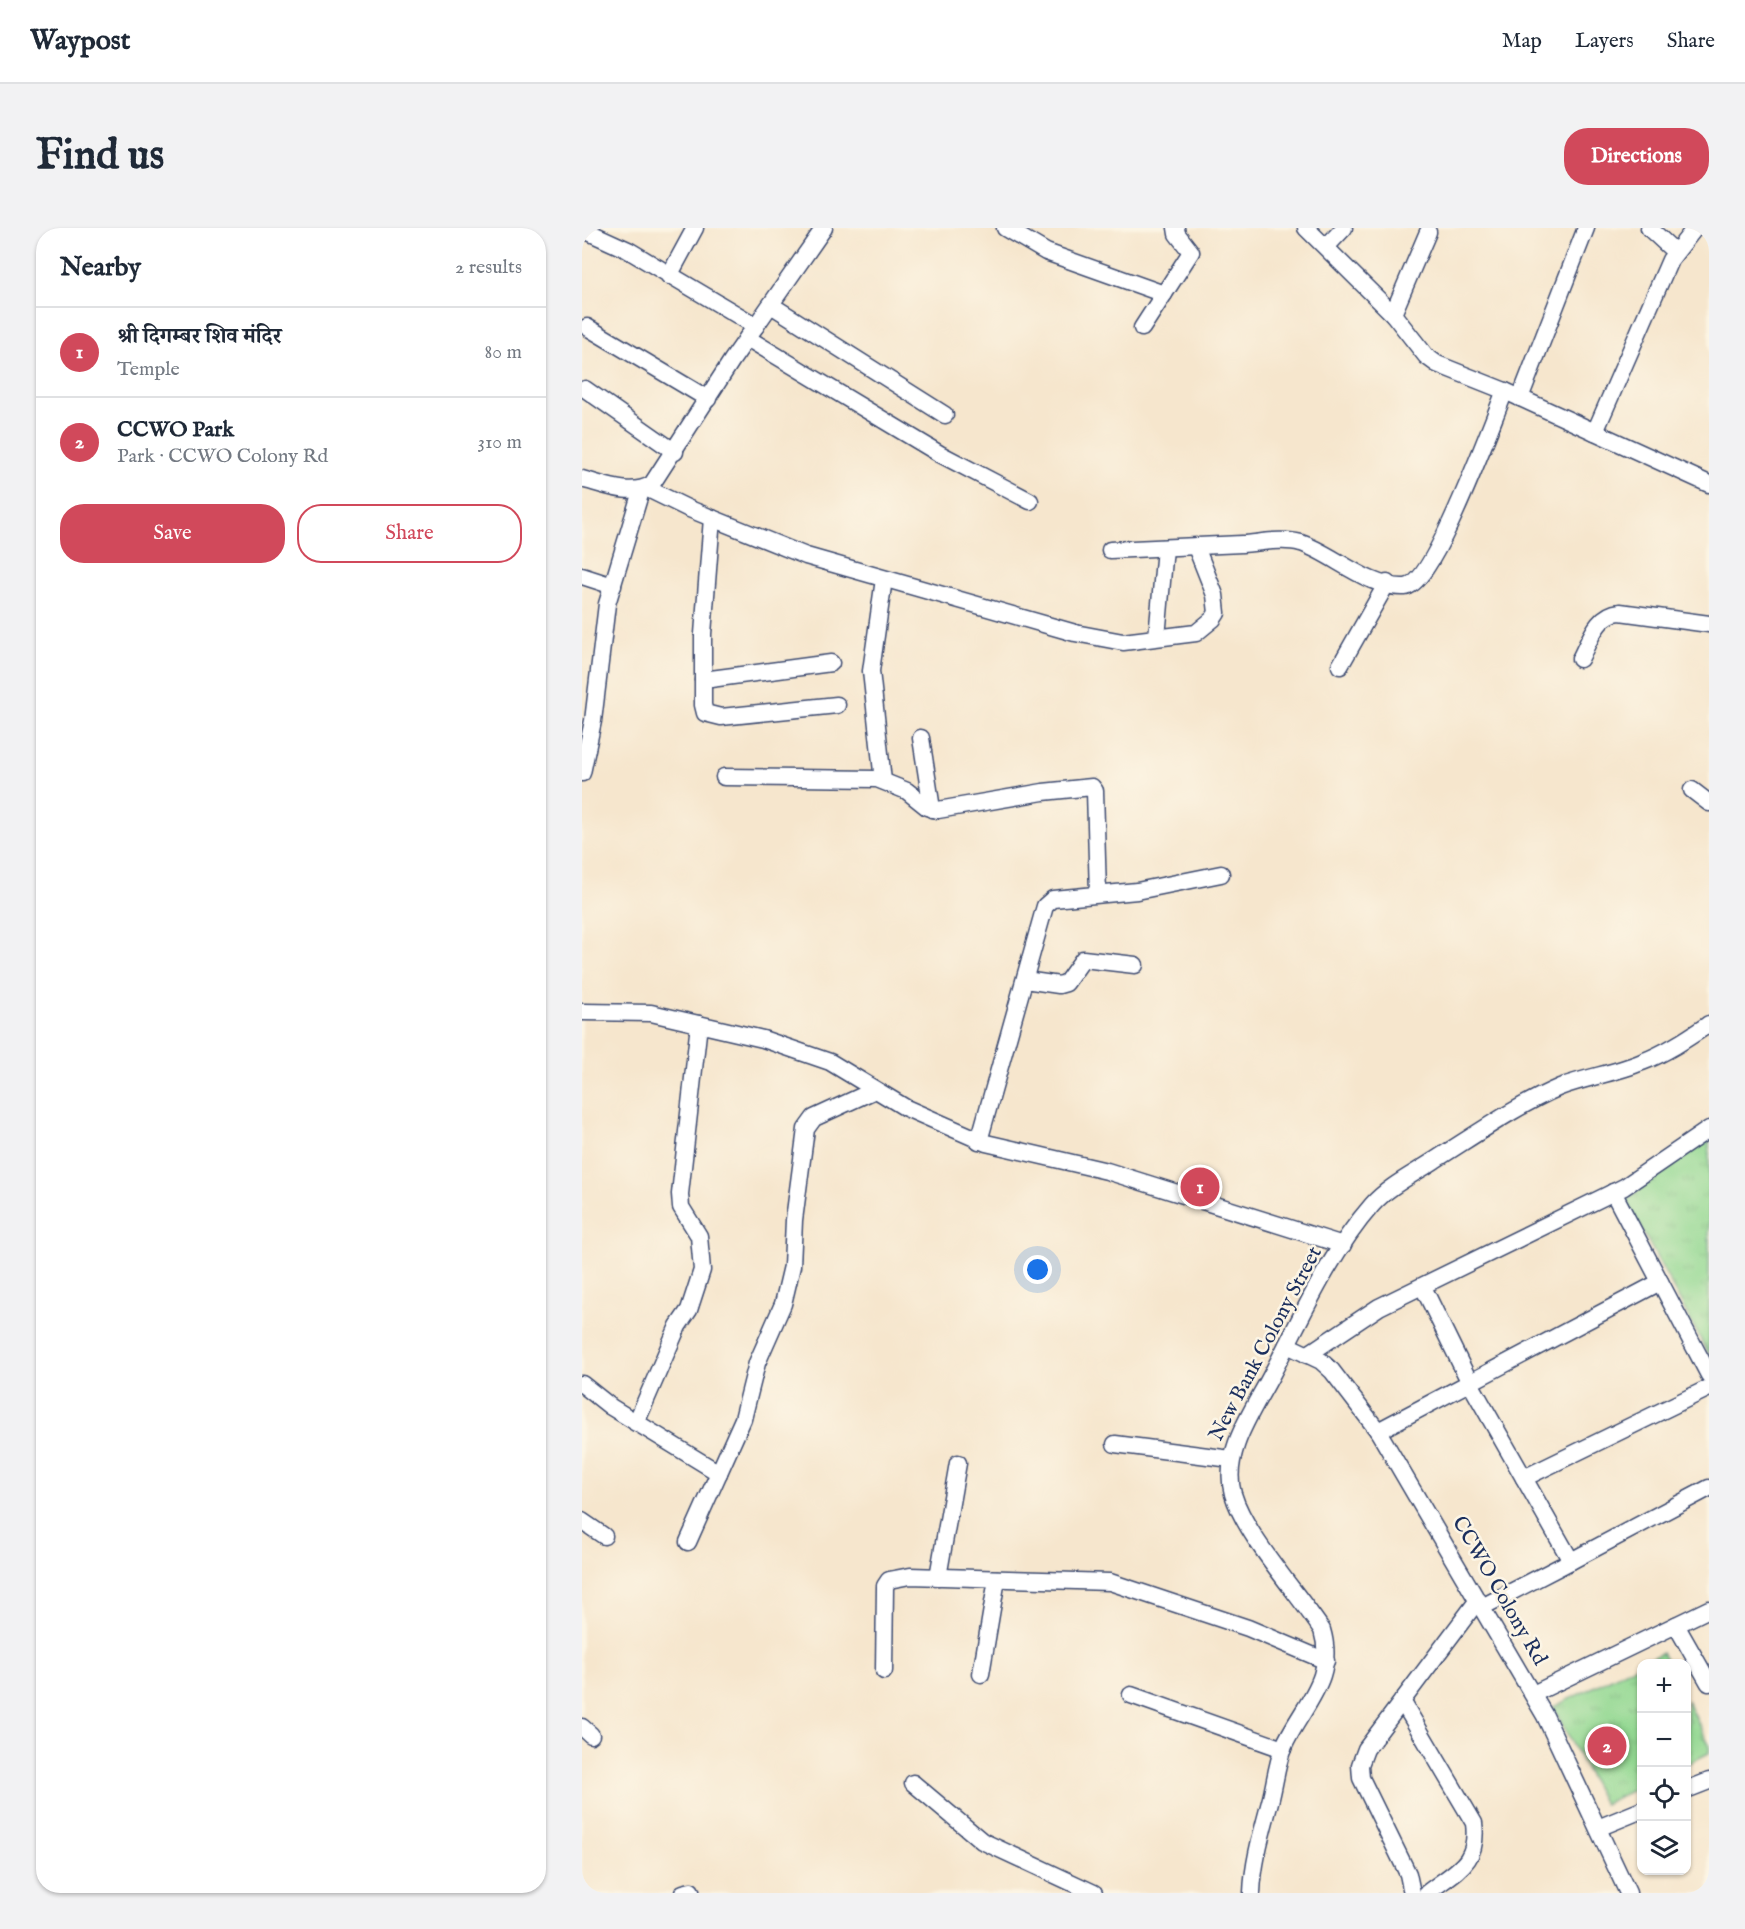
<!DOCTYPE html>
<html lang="en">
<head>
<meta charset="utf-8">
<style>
  :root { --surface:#fff; --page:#f2f2f3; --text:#1f2937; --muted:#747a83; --line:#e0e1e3; --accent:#d1495b }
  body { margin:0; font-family:"IM FELL English","Noto Serif Devanagari",serif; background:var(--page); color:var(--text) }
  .controls { position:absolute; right:18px; bottom:18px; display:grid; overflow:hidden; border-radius:12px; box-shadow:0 2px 4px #0004 }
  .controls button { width:54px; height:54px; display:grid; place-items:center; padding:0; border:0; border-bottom:2px solid var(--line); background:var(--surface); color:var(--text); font:30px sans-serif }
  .you { position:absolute; left:456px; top:1042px; width:21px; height:21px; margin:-15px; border:4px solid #fff; border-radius:50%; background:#1a73e8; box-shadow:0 0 0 9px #1a73e833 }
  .badge { display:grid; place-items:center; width:39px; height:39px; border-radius:50%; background:var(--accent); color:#fff; font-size:20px; font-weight:700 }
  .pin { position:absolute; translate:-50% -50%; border:3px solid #fff; box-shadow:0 2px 6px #0006 }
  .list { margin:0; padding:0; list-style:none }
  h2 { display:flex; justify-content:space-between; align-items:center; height:78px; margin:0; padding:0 24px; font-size:26px }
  h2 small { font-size:20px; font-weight:400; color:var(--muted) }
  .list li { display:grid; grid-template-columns:39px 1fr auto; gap:18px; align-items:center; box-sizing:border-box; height:90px; padding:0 24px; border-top:2px solid var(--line) }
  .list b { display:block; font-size:22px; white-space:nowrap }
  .list p { margin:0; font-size:20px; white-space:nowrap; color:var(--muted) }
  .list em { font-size:20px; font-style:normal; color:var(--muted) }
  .actions { display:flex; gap:12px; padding:18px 24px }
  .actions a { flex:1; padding:14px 0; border:2px solid var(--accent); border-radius:24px; text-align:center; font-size:21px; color:var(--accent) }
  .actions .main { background:var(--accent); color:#fff }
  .icon { flex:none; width:33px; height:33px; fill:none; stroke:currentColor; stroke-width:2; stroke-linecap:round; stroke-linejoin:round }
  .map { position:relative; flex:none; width:1127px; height:1665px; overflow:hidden; border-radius:24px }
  header { display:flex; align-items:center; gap:36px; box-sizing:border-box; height:84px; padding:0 30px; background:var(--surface); border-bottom:2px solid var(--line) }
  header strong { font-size:28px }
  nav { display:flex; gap:33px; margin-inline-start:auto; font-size:21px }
  .intro { display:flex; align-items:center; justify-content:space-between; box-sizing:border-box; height:144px; padding:0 36px }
  h1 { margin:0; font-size:42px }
  .button { padding:15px 27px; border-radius:24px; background:var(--accent); color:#fff; font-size:21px; font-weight:700 }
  main { display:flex; gap:36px; padding:0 36px }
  aside { flex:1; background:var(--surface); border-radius:24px; box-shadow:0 2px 4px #0004 }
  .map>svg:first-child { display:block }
</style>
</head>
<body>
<header>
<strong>Waypost</strong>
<nav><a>Map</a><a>Layers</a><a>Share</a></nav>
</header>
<div class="intro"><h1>Find us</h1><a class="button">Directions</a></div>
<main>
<aside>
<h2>Nearby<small>2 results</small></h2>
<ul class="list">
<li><span class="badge">1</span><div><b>श्री दिगम्बर शिव मंदिर</b><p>Temple</p></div><em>80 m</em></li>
<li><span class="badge">2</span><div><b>CCWO Park</b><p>Park · CCWO Colony Rd</p></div><em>310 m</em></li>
</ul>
<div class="actions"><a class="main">Save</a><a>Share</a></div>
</aside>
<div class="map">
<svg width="1127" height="1665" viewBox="0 0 1127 1665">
  <defs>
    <pattern id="grass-tufts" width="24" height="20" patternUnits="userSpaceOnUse" patternTransform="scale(1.5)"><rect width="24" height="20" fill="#93d892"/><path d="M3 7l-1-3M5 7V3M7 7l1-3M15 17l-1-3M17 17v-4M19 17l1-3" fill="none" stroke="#7eba80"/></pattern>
  </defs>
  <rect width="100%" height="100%" fill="#fcf5e5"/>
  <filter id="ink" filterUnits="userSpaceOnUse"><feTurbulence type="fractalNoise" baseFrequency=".0167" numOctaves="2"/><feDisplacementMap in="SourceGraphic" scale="12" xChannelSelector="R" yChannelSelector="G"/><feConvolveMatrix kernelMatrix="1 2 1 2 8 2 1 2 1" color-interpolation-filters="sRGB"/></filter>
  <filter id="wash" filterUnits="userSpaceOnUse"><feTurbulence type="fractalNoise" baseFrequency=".008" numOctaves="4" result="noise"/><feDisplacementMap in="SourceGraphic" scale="24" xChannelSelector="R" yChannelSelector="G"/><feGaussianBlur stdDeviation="1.35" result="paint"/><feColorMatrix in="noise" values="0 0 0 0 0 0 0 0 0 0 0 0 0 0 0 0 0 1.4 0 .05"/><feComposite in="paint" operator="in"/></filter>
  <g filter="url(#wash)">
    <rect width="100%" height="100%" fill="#f6e6cd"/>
    <!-- grass -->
    <g fill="url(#grass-tufts)" stroke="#578478" stroke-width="1.5">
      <path d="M1127,911V1127L1044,972Z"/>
      <path d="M1080,1425L1086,1435L1060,1436L1059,1558L1022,1576L971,1479Z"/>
      <path d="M1105,1472L1127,1517V1525L1105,1536Z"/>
    </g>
  </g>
  <g filter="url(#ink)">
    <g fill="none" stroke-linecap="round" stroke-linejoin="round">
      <!-- minor casing -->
      <g stroke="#3c4a6f" stroke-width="19">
        <g id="minor">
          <path d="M423,0L464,24L582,66"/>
          <path d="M724,0L811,86L844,128L855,136L923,163L1127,256"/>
          <path d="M1067,0L1093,24"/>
          <path d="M0,1L46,22L174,98"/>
          <path d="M744,19L762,0"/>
          <path d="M87,48L113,0"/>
          <path d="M189,77L363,187"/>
          <path d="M811,86L846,4"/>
          <path d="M5,99L126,171"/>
          <path d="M560,100L609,24L595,6L594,0"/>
          <path d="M165,110L358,226L448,273"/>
          <path d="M3,161L93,224"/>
          <path d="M938,170L1004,0"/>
          <path d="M1013,204L1088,32L1113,0"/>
          <path d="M0,251C23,257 49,269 70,256L150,132L242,0"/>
          <path d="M64,260L105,280L224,328L493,405L541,414L614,405L631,391L635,385L633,367L614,319"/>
          <path d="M130,290L121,406V477L123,485L139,489L255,477"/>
          <path d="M528,322C572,320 616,318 660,316C678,315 701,310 719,315C750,325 787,361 823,359C852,357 910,193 923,163"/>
          <path d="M0,348L31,358"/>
          <path d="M575,409L583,320"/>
          <path d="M998,431C1008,412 1015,386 1038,384L1127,396"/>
          <path d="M758,438L805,355"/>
          <path d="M121,452L249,435"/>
          <path d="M339,510L350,581"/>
          <path d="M0,545L11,493L25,376L59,263"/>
          <path d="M142,549L295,551L325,563L345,579L356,582L461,564L510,559L513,563L516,666"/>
          <path d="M301,553L289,443L302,351"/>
          <path d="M1110,562L1127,575"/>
          <path d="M443,752L477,757L484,755L501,731L553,737"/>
          <path d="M0,784L69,785L181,811L248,834L324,880L404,915L525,943L761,1017"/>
          <path d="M397,913L463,678L471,671L555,663L639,646"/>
          <path d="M1031,964L1127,1147"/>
          <path d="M841,1059L888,1155L989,1333L1127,1260"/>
          <path d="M705,1117L739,1133L750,1143L796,1203L963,1488L1046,1665"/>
          <path d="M725,1127L797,1079L1042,959L1127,901"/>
          <path d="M0,1156L29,1179L137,1245"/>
          <path d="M54,1195L96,1098L107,1082L120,1042L117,1008L99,979L98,966L117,796"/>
          <path d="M796,1203L1078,1054"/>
          <path d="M533,1216L649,1231"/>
          <path d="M942,1250L1127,1160"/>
          <path d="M0,1293L22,1308"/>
          <path d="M106,1314L161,1191L175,1135L201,1076L210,1038L212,992L224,901L232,890L293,862"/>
          <path d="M356,1349L376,1235"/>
          <path d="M900,1379L989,1333"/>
          <path d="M1094,1397L1127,1455"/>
          <path d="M302,1443L303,1358L307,1352L328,1348L528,1354L666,1400L744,1433"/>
          <path d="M399,1446L415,1351"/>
          <path d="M951,1466L1127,1381"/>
          <path d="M549,1467L701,1521"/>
          <path d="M820,1473L892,1595C897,1636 874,1642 845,1665"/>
          <path d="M0,1499L9,1507"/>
          <path d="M331,1555L400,1613L512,1665"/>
          <path d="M1104,1562L1127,1553"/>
          <path d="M1016,1600L1060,1582"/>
          <path d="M101,1665L109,1663"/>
          <path d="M670,1665C671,1633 681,1601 689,1570C693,1554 695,1536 701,1520C719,1478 755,1452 740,1402C715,1364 663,1307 651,1266C639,1224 673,1180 691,1144C720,1088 748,1025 790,977C807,958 832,946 853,932C893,907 934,878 978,859C1005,849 1034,845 1060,834C1084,825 1106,810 1127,796"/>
          <path d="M830,1665L826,1646L779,1550L778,1537L784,1521L896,1372"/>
        </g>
      </g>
      <!-- minor -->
      <use href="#minor" stroke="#fff" stroke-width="16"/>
    </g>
  </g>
  <g text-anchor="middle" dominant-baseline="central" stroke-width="5" stroke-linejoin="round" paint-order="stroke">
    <!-- street labels -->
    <g font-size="21" fill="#1b2f5e" stroke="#fcf5e5">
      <text transform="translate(684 1116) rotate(-62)">New Bank Colony Street</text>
      <text transform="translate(917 1363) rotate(60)">CCWO Colony Rd</text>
    </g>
  </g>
</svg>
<div class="controls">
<button>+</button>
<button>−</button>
<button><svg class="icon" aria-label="locate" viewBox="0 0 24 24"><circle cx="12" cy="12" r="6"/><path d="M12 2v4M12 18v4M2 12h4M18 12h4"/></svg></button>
<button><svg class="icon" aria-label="layers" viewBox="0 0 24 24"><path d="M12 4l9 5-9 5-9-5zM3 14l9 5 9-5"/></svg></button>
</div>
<div class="you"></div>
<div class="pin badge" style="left:618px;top:959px">1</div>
<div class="pin badge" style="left:1025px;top:1518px">2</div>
</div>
</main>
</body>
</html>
